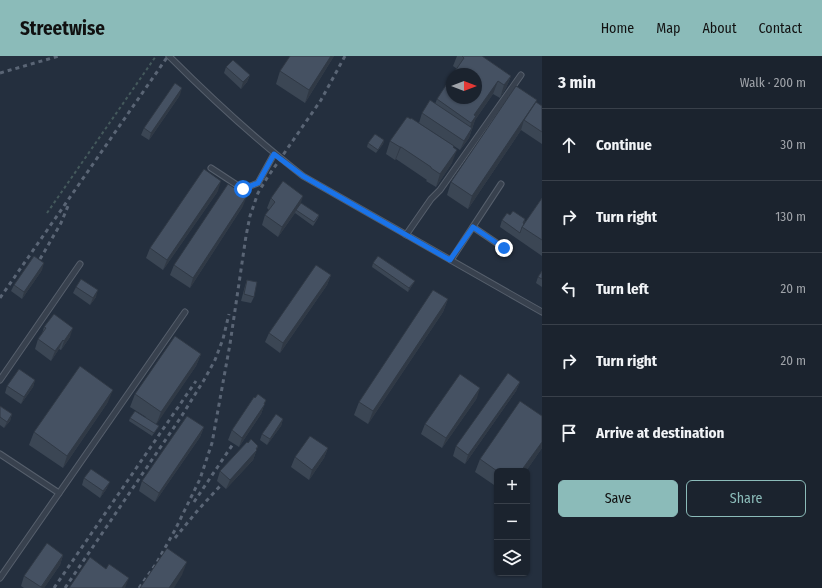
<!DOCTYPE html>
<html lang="en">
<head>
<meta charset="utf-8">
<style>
  :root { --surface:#1b232e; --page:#282f3a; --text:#f1f3f6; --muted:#a0a4aa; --line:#39404a; --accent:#8bbbb9 }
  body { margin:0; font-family:"Fira Sans Condensed",sans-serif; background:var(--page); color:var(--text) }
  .controls { position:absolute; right:12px; bottom:12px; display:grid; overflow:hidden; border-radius:6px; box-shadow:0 1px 3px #0004 }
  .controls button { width:36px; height:36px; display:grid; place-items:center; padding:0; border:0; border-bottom:1px solid var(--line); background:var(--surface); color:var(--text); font:20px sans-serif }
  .compass { position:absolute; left:446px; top:12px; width:36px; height:36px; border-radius:50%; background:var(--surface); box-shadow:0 1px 3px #0004; rotate:90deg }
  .stop { position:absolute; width:12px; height:12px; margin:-9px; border:3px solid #1a73e8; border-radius:50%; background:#fff }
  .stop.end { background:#1a73e8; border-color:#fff; box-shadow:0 1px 4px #0008 }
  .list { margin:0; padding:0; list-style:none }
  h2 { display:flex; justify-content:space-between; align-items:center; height:52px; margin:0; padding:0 16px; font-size:17px }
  h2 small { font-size:13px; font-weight:400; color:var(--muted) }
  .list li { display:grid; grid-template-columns:26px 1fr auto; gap:12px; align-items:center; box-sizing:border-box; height:72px; padding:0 16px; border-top:1px solid var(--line) }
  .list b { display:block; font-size:15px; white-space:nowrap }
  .list em { font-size:13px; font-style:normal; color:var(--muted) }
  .actions { display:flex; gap:8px; padding:12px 16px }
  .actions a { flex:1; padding:9px 0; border:1px solid var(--accent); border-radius:6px; text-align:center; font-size:14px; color:var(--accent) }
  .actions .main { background:var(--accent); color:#111 }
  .icon { flex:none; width:22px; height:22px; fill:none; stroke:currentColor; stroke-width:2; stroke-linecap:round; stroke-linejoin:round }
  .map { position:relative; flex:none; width:542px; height:532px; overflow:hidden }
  header { display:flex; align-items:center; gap:24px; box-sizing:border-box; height:56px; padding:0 20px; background:var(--accent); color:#111 }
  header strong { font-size:19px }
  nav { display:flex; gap:22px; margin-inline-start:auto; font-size:14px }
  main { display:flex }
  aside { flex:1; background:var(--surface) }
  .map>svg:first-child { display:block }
</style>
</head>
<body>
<header>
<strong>Streetwise</strong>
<nav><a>Home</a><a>Map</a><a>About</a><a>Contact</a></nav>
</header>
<main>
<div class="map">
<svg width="542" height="532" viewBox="0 0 542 532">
  <rect width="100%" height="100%" fill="#242f3e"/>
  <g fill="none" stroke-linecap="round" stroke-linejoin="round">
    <!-- lane casing -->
    <g stroke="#565f6c" stroke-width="7">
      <g id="lane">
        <path d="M169,0C211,42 255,83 303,120L542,256"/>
        <path d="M211,112L243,133L258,127L274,98"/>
        <path d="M473,171L504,192"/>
        <path d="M406,179L431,143L440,134L521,19"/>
        <path d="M451,204L501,128"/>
        <path d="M0,324L80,208"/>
        <path d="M0,398L59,437"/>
        <path d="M0,522L185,256"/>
      </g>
    </g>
    <!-- path -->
    <path stroke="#44595c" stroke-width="2" stroke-dasharray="3 3" stroke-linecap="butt" d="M47,157L156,0"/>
    <!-- lane -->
    <use href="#lane" stroke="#38414e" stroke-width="5"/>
    <!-- rail -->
    <g stroke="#5a6575" stroke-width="3" stroke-dasharray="4 4" stroke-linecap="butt">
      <path d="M0,17L59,0"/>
      <path d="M36,210L61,167L68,150"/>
      <path d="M0,242L168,0"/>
      <path d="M194,446L233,388"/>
      <path d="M175,482L198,454L221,429"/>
      <path d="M54,532L196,325"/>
      <path d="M65,532L181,361L204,324L215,304L223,283L229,258"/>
      <path d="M139,532L156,508L175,474L200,423L212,387L230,288L246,180L250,160L258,137L267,122L321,44L345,0"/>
    </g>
  </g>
  <!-- wall -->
  <g fill="#3b4654">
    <path d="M334,0L305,47L276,28L280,15Z"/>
    <path d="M457,0H482L511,20L506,32L500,42L493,38L475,64L469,82L460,94L419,67L422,57L435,48L437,43L457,13L453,10Z"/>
    <path d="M226,11L250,19L247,26L241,33L224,17Z"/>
    <path d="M180,39L149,84L141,79L144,72Z"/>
    <path d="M536,47L542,50V88L521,74L468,153L447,139L451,126Z"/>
    <path d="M384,84L383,88L376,97L367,91L368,87Z"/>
    <path d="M390,85L454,90L452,107L436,131L426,125L427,124L396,103L395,104L386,98Z"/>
    <path d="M218,135L163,214L146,202L150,192Z"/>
    <path d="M271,142L301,147L319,159L318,162L313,170L295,157L278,181L262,169L265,159L269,154L267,152Z"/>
    <path d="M542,142V200L500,171L502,164L510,159L525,163L524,168Z"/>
    <path d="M243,150L190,232L170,219L174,209Z"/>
    <path d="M373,207L415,225L413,228L408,236L372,211Z"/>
    <path d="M42,214L22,243L11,235L14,229Z"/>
    <path d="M542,215V231L536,227L538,221Z"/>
    <path d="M331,219L327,229L280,297L265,286L269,277Z"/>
    <path d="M247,224L254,241L251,247L241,245L245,230Z"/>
    <path d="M76,231L96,241L90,249L73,237Z"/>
    <path d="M448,243L443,256L368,368L354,359L359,346Z"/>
    <path d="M44,271L70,281L61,294L59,293L51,305L35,293L38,283L42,278Z"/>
    <path d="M201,298L196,310L156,368L159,370L157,373L152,380L129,365L130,362L146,361L130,351L135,338Z"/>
    <path d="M35,324L33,331L21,348L5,337L7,330Z"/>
    <path d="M520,326L516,335L465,408L453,400L456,390Z"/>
    <path d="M255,342L266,344L261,358L239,391L228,384L232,374Z"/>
    <path d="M477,342L442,392L421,378L425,368Z"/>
    <path d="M108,346L63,412L29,389L34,376Z"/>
    <path d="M0,350L12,358L10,365L4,372L0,369Z"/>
    <path d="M542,360V392L526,415H497V431L475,416L480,403Z"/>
    <path d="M283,363L281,370L267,389L260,384L262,378Z"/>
    <path d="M204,371L200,381L155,446L139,435L142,425Z"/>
    <path d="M248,387L258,390L253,404L226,433L217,425L220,415Z"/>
    <path d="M328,392L324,402L309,424L291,411L295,401Z"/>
    <path d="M84,422L107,432L100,442L82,429Z"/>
    <path d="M63,499L60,509L44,532H24L21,530L24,520Z"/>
  </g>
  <!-- shaded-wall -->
  <g fill="#303945">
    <path d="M331,0H334L305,47L309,34Z"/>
    <path d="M250,19L247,26L241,33L243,26Z"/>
    <path d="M511,20L506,32L500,42L504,29Z"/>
    <path d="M498,25L493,38L475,64L472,73L467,80L474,59Z"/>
    <path d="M182,32L180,39L149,84L151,77Z"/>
    <path d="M537,44L532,57L524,64L521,74L468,153L472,140Z"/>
    <path d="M472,72L469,82L460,94L464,85Z"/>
    <path d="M384,84L383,88L376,97L378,94Z"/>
    <path d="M400,91H401L396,103L395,104Z"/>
    <path d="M457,94L452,107L436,131L440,118Z"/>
    <path d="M221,125L218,135L163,214L167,204Z"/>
    <path d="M247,140L243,150L190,232L193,222Z"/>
    <path d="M303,140L300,150L296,154L295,157L278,181L282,171Z"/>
    <path d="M44,207L42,214L22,243L24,236Z"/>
    <path d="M331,219L327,229L280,297L283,287Z"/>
    <path d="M415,225L413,228L408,236L409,232Z"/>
    <path d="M98,234L96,241L90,249L93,242Z"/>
    <path d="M448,243L443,256L368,368L373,355Z"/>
    <path d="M73,272L70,281L61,294L64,285Z"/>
    <path d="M63,284L59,293L51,305L55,295Z"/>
    <path d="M201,298L196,310L156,369L161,356Z"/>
    <path d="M35,324L33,331L21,348L24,341Z"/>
    <path d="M520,326L516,335L465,408L468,399Z"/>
    <path d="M480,332L477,342L442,392L446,382Z"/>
    <path d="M113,334L108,346L63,412L67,400Z"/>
    <path d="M266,344L261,358L239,391L242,382Z"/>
    <path d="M12,358L10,365L4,372L7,366Z"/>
    <path d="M283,363L281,370L267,389L270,383Z"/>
    <path d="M204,371L200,381L155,446L159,437Z"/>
    <path d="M542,386V392L526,415H521Z"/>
    <path d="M258,390L253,404L226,433L230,424Z"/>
    <path d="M328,392L324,402L309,424L312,414Z"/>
    <path d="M110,426L107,432L100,442L103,435Z"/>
    <path d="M63,499L60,509L44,532H41Z"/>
    <path d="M187,506L182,519L174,532H169Z"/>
    <path d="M129,522L125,532H122Z"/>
  </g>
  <!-- building -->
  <g fill="#455162" stroke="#303945">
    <path d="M290,0H331L309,34L280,15Z"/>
    <path d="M462,0H482L511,20L504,29L498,25L474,59L476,60L471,67L437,43L452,20V42H476V18H453L464,2Z"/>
    <path d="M233,4L250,19L243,26L226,11Z"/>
    <path d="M175,27L182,32L151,77L144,72Z"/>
    <path d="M516,30L537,44L472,140L451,126Z"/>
    <path d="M430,44L472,72L464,85L422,57Z"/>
    <path d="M536,46L542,50V76L524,64Z"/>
    <path d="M407,61L411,63V62L454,90L453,91L457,94L440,118L431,112V111L401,91H400L390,85Z"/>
    <path d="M375,78L384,84L378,94L368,87Z"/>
    <path d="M204,113L221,125L167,204L150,192Z"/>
    <path d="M283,125L303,140L282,171L265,159L275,146L271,142Z"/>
    <path d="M228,128L247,140L193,222L174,209Z"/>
    <path d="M542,142V184L522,171Z"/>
    <path d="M301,147L319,159L314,166L296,154Z"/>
    <path d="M513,155L525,163L523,167L524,168L522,171L520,177L502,164L507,157L510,159Z"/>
    <path d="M34,200L44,207L24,236L14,229Z"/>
    <path d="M378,200L415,225L409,232L373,207Z"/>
    <path d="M316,209L331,219L283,287L269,277Z"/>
    <path d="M542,215V223L538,221Z"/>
    <path d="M81,223L98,234L93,242L76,231Z"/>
    <path d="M247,224L257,226L254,241L244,238Z"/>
    <path d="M433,234L448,243L373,355L359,346Z"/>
    <path d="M54,258L73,272L64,285L63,284L55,295L38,283L46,272L44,271Z"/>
    <path d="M175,280L201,298L161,356L135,338Z"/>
    <path d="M80,310L113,334L67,400L34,376Z"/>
    <path d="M19,313L35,324L24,341L7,330Z"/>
    <path d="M508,317L520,326L468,399L456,390Z"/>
    <path d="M460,318L480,332L446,382L425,368Z"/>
    <path d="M258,338L266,344L264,348H265L242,382L232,374L254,341L255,342Z"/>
    <path d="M520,345L542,360V386L521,415H497L480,403Z"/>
    <path d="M0,350L12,358L7,366L0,361Z"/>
    <path d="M135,355L159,370L154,377L130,362Z"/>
    <path d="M276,358L283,363L270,383L262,378Z"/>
    <path d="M187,360L204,371L159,437L142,425Z"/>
    <path d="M310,380L328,392L312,414L295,401Z"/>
    <path d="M251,383L258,390L256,393L257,394L230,424L220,415L247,386L248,387Z"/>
    <path d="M91,413L110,426L103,435L84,422Z"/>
    <path d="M47,487L63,499L41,531L24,520Z"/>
    <path d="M167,492L187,506L169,532H140Z"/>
    <path d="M90,501L106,513L109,508L129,522L122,532H69Z"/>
  </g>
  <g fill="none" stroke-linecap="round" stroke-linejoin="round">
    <!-- route -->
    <path stroke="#1a73e8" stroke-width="5" d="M243,133L258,127L274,98L303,120L450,204L473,171L504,192"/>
  </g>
</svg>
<div class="controls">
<button>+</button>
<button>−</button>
<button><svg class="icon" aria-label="layers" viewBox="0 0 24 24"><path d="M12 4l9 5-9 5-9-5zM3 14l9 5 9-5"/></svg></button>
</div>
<svg class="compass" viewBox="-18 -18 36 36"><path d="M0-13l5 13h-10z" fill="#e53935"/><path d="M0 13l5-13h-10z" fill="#a0a4aa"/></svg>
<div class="stop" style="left:243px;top:133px"></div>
<div class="stop end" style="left:504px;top:192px"></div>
</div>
<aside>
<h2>3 min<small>Walk · 200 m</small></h2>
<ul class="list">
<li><svg class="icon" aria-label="ahead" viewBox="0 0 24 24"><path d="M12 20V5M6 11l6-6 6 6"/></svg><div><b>Continue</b></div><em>30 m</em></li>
<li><svg class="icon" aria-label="right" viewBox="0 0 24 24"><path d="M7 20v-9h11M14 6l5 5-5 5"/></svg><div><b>Turn right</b></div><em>130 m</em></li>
<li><svg class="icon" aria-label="left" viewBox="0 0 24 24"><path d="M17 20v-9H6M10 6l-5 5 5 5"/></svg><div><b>Turn left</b></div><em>20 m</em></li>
<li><svg class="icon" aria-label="right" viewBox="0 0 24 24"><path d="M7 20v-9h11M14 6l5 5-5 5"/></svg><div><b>Turn right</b></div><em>20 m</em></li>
<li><svg class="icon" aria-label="arrive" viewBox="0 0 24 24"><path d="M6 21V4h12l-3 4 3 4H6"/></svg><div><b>Arrive at destination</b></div></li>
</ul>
<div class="actions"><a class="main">Save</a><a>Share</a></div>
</aside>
</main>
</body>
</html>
